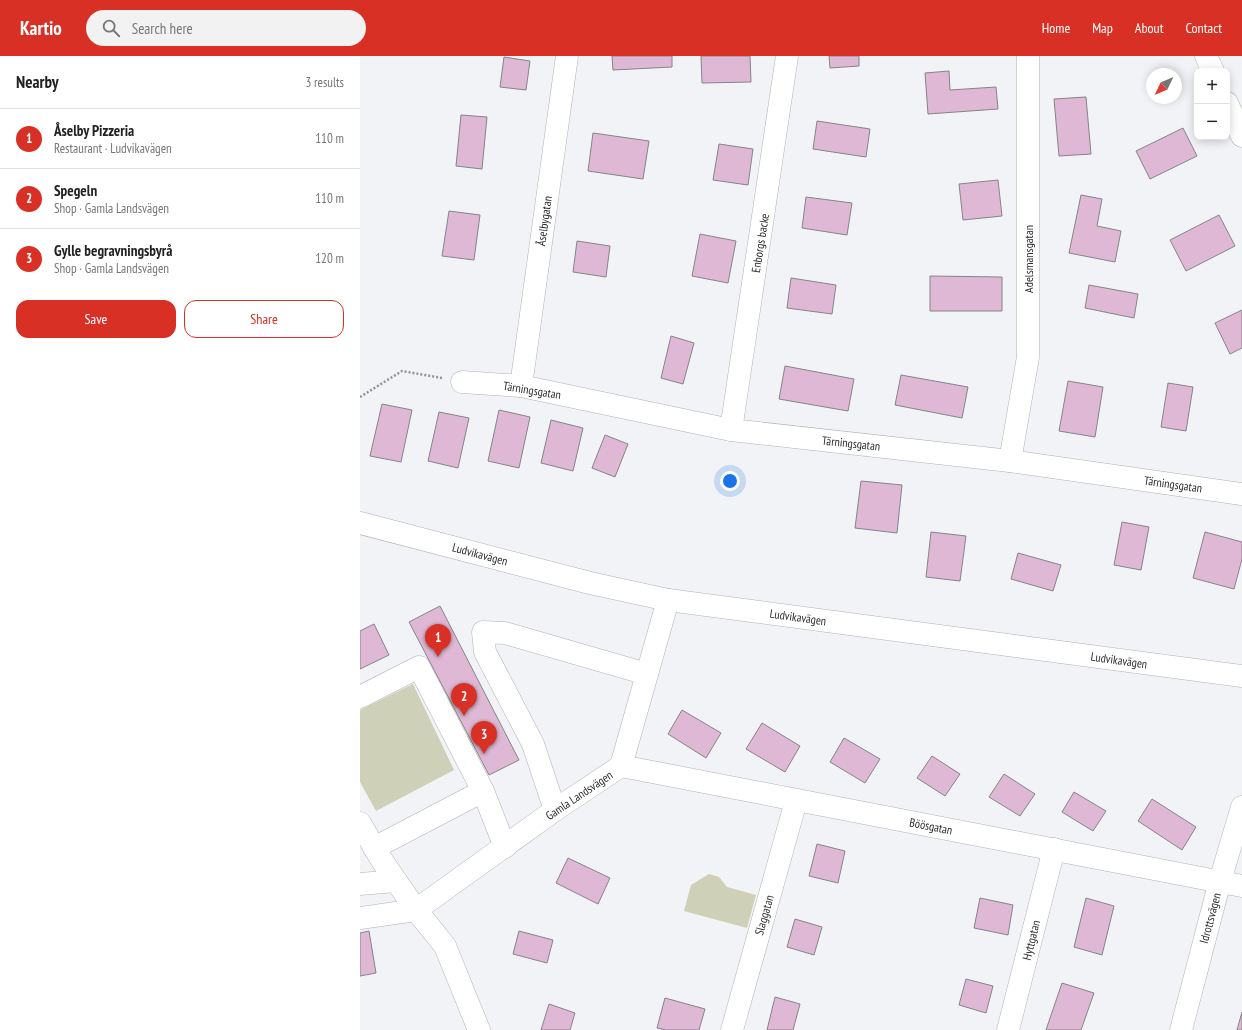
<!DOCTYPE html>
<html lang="en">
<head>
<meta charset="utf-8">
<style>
  :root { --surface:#fff; --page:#f2f2f2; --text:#222; --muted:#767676; --line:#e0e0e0; --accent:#d93025 }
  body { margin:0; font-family:"PT Sans Narrow",sans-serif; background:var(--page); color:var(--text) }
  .controls { position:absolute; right:12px; top:12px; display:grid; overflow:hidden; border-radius:8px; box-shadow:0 2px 10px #0003 }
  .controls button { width:36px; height:36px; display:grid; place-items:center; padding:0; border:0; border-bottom:1px solid var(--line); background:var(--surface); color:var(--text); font:20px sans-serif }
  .compass { position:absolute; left:786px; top:12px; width:36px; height:36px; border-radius:50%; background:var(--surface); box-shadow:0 2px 10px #0003; rotate:226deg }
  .you { position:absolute; left:370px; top:425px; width:14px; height:14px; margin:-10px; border:3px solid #fff; border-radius:50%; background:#1a73e8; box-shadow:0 0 0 6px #1a73e833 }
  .badge { display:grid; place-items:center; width:26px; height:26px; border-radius:50%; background:var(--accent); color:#fff; font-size:13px; font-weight:700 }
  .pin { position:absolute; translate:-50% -33px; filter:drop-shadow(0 1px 2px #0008) }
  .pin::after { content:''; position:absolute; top:21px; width:14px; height:12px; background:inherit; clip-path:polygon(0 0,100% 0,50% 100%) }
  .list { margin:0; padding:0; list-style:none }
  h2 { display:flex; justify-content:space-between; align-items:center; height:52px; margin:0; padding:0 16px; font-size:17px }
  h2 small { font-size:13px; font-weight:400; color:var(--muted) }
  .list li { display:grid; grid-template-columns:26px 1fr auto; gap:12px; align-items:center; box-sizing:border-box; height:60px; padding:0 16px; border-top:1px solid var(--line) }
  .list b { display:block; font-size:15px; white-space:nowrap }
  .list p { margin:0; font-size:13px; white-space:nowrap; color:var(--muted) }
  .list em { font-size:13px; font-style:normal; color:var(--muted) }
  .actions { display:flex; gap:8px; padding:12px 16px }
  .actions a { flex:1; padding:9px 0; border:1px solid var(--accent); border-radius:12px; text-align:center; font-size:14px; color:var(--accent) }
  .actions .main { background:var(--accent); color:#fff }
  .icon { flex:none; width:22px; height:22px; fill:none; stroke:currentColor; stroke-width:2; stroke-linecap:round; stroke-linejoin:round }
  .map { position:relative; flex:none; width:882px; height:974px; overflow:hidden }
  header { display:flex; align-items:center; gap:24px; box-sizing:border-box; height:56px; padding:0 20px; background:var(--accent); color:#fff }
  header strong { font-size:19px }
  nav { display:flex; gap:22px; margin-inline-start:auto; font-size:14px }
  .search { width:280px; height:36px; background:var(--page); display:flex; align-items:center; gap:10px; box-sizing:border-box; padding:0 14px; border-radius:22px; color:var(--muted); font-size:15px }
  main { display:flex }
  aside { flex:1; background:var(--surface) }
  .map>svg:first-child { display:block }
</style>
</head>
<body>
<header>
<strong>Kartio</strong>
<div class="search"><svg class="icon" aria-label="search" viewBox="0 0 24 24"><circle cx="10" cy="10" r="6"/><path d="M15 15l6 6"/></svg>Search here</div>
<nav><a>Home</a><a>Map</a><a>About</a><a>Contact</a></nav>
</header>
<main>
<aside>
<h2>Nearby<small>3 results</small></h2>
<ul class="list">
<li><span class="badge">1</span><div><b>Åselby Pizzeria</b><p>Restaurant · Ludvikavägen</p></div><em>110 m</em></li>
<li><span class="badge">2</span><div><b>Spegeln</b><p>Shop · Gamla Landsvägen</p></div><em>110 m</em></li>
<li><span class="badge">3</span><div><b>Gylle begravningsbyrå</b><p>Shop · Gamla Landsvägen</p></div><em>120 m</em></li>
</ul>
<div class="actions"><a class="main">Save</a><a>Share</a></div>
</aside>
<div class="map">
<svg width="882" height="974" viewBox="0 0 882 974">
  <rect width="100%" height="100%" fill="#f1f3f6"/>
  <!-- green -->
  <g fill="#ced1b7">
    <path d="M53,628L94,714L16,755L0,726V654Z"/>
    <path d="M349,818L359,821L367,831L396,839L387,872L324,855L331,829Z"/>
  </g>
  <!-- building -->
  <g fill="#dfb8d5" stroke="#868486">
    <path d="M252,0H312V11L253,14Z"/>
    <path d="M341,0H390L391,26L342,27Z"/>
    <path d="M469,0H499V10L470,12Z"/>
    <path d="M144,1L170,5L166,34L140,31Z"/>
    <path d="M589,15L590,34L636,31L638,53L568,58L565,17Z"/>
    <path d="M726,41L731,98L699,100L694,43Z"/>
    <path d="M101,59L127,61L122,113L96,110Z"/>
    <path d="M457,65L510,73L506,101L453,93Z"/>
    <path d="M823,72L837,100L790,123L776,95Z"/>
    <path d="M233,77L289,85L283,123L228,115Z"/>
    <path d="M359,88L393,93L388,129L353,124Z"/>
    <path d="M638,124L642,160L603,164L599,128Z"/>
    <path d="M721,139L742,143L737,170L761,175L755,206L709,197Z"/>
    <path d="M446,141L492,147L487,179L442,172Z"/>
    <path d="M89,155L120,159L114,204L82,200Z"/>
    <path d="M859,159L875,190L826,215L810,184Z"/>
    <path d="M340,178L376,185L368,227L332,220Z"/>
    <path d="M217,185L250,190L246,221L213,216Z"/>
    <path d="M570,220L642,221V255H570Z"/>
    <path d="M431,222L476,229L472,258L427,252Z"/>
    <path d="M729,229L778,238L774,262L725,252Z"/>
    <path d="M882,254V292L870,298L855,267Z"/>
    <path d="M311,280L334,287L323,328L301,322Z"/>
    <path d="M425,310L494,323L488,355L419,343Z"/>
    <path d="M541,319L608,331L602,362L535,349Z"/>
    <path d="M708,325L743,331L735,381L699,375Z"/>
    <path d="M808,327L833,331L826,375L801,371Z"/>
    <path d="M22,348L52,354L41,406L10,400Z"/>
    <path d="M139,354L170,361L159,412L128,405Z"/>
    <path d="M79,356L109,362L98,412L68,405Z"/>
    <path d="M191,364L223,372L213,415L181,407Z"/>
    <path d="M245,379L268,388L255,421L232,412Z"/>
    <path d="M501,425L542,429L537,477L495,472Z"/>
    <path d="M762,466L789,471L781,514L754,509Z"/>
    <path d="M571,476L606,480L600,525L566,521Z"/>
    <path d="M845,476L882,486V503L874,533L833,522Z"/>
    <path d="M658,497L701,509L693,535L651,523Z"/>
    <path d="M80,550L159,704L129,719L49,566Z"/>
    <path d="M14,568L29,599L0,613V575Z"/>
    <path d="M322,654L361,677L346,702L308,678Z"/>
    <path d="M402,667L440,690L425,716L386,693Z"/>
    <path d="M484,682L520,703L505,727L470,706Z"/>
    <path d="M572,700L600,718L585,740L557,722Z"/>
    <path d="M644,718L675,738L660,760L629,741Z"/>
    <path d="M714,736L746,755L733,775L702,756Z"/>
    <path d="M792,743L836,771L822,794L778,765Z"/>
    <path d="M457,788L485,795L478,827L449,820Z"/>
    <path d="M208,802L250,822L238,848L196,827Z"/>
    <path d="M620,842L653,849L648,879L614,872Z"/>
    <path d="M726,842L754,850L742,899L714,891Z"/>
    <path d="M435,863L462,871L454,899L427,891Z"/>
    <path d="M9,875L16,917L0,920V877Z"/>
    <path d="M159,875L193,884L187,907L153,898Z"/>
    <path d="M606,923L633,930L626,957L599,949Z"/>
    <path d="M702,927L734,937L721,974H686Z"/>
    <path d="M415,941L440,948L433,974H407Z"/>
    <path d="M305,942L345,953L339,974H306L297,972Z"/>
    <path d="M189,948L215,957L210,974H181Z"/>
    <path d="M882,956V974H877Z"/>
  </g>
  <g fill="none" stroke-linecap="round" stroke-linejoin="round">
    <!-- minor casing -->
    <g stroke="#b1b2b5" stroke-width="23">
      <g id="minor">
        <path d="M846,0L853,15"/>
        <path d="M867,47L882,80"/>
        <path d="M102,326L161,330L371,374L650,405L882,438"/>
        <path d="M161,330L207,0"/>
        <path d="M371,374L427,0"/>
        <path d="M650,405L668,301V0"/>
        <path d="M0,467L230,527L308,544L882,620"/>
        <path d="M0,641L59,611L123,735L14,792"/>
        <path d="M261,710L882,830"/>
        <path d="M123,735L145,791"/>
        <path d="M195,754L173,688L125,596L123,576L145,577L287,618"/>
        <path d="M0,767L21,803L56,854L0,862"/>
        <path d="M0,828L36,825"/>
        <path d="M119,974L85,890L56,854L195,754L261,710L308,544"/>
        <path d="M372,974L436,745"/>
        <path d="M648,974L694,793"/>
        <path d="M821,974L860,825L882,751"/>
      </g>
    </g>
    <!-- path -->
    <path stroke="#919395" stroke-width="2.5" stroke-dasharray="2 2" stroke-linecap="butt" d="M0,341L42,315L82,322"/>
    <!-- minor -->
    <use href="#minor" stroke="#fff" stroke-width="22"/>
  </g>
  <g text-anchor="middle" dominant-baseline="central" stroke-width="4" stroke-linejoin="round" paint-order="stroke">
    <!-- street labels -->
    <g font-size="12" fill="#2a2b2c" stroke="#fff">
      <text transform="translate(184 165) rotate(-82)">Åselbygatan</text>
      <text transform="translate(400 187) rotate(-81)">Enborgs backe</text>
      <text transform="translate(668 203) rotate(-90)">Adelsmansgatan</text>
      <text transform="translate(172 334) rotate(9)">Tärningsgatan</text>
      <text transform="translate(491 387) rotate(6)">Tärningsgatan</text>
      <text transform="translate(813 428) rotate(8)">Tärningsgatan</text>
      <text transform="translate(120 498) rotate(15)">Ludvikavägen</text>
      <text transform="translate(438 561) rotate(8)">Ludvikavägen</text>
      <text transform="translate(759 604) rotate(8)">Ludvikavägen</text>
      <text transform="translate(219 739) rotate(-34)">Gamla Landsvägen</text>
      <text transform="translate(571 770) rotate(11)">Böösgatan</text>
      <text transform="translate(404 859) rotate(-74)">Slaggatan</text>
      <text transform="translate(850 862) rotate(-75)">Idrottsvägen</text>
      <text transform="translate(671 884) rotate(-76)">Hyttgatan</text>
    </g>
  </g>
</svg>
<div class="controls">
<button>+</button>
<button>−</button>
</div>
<svg class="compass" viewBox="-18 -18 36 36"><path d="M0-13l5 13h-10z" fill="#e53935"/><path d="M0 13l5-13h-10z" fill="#767676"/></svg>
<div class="you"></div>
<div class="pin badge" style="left:78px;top:601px">1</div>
<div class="pin badge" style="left:104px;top:660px">2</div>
<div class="pin badge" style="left:124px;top:698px">3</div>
</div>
</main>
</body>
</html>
